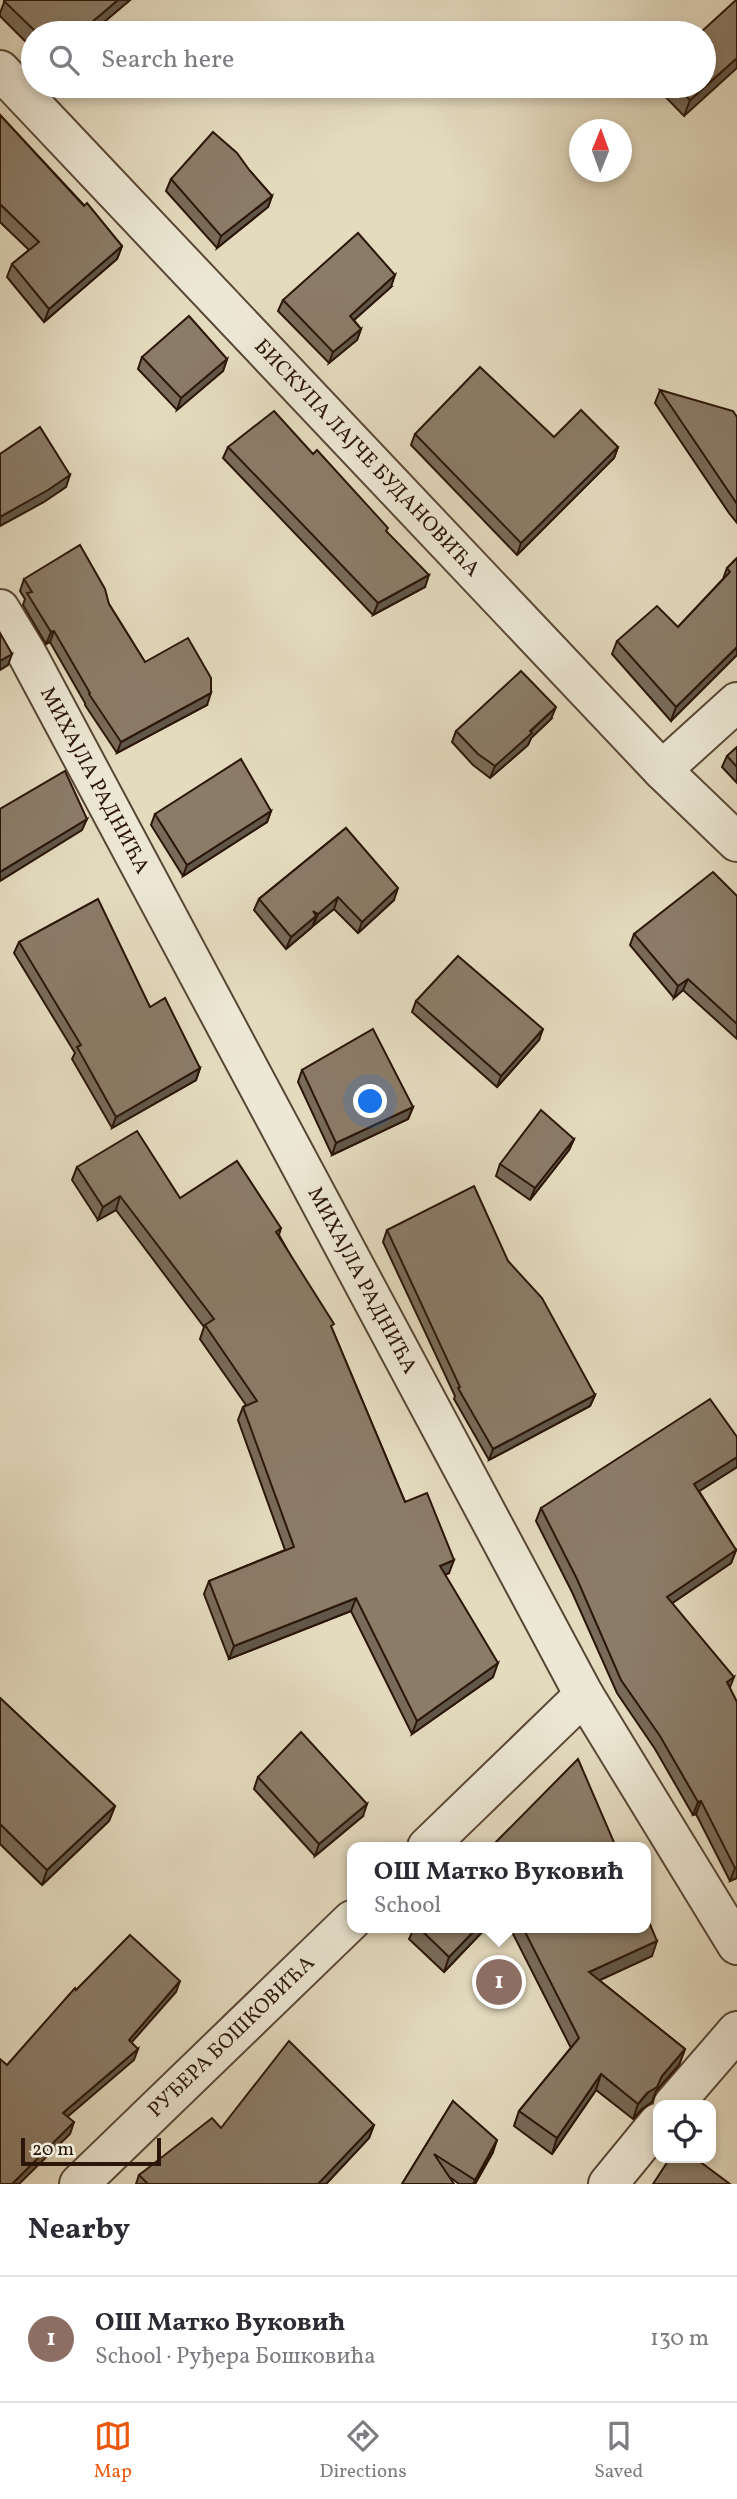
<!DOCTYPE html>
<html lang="en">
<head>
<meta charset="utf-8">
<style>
  :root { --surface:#fff; --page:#f7f7f7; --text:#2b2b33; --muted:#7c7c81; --line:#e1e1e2; --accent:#ea580c }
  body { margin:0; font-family:Vollkorn,serif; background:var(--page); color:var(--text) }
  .controls { position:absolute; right:21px; bottom:21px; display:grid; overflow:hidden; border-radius:14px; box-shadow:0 4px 10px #0003 }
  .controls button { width:63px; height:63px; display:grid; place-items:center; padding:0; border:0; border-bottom:2px solid var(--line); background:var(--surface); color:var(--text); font:35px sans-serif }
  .compass { position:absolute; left:569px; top:119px; width:63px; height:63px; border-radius:50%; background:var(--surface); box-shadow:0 4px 10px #0003; rotate:1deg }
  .scale { position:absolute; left:21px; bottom:18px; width:140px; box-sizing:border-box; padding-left:7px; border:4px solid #2b1609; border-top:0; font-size:19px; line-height:24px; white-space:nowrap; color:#2b1609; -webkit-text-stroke:5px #ede8d5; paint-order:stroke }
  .you { position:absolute; left:371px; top:1102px; width:24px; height:24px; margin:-18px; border:5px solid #fff; border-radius:50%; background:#1a73e8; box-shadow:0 0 0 10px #1a73e833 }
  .badge { display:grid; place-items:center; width:46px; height:46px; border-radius:50%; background:var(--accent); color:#fff; font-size:23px; font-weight:700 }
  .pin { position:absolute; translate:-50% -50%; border:4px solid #fff; box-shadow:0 2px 7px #0006 }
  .popup { position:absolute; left:347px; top:1842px; width:304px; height:91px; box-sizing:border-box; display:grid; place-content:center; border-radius:14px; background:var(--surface); filter:drop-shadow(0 2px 5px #0005); font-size:23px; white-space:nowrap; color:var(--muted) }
  .popup b { font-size:26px; color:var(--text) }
  .popup::after { content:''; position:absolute; left:50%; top:100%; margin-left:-14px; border:14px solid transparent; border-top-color:var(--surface) }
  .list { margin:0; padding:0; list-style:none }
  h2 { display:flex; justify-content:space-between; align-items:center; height:91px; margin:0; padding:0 28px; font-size:30px }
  h2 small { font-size:23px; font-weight:400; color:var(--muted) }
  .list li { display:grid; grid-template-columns:46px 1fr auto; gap:21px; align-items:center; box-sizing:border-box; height:126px; padding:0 28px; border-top:2px solid var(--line) }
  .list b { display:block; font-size:26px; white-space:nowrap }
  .list p { margin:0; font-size:23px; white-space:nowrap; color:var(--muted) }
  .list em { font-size:23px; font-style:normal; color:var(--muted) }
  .icon { flex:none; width:38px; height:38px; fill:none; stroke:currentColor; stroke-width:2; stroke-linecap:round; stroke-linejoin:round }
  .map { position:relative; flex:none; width:737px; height:2184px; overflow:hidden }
  .search { position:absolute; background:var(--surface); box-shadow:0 4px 10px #0003; left:21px; right:21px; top:21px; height:77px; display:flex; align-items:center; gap:18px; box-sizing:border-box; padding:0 24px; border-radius:38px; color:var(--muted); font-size:26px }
  .sheet { height:217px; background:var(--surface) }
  nav { display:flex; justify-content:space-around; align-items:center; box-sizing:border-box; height:98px; border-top:2px solid var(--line); background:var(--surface); font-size:19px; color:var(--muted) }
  nav a { display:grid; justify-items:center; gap:4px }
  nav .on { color:var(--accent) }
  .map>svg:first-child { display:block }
</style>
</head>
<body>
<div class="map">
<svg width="737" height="2184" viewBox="0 0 737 2184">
  <rect width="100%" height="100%" fill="#e4dbbf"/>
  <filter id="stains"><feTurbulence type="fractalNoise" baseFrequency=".00286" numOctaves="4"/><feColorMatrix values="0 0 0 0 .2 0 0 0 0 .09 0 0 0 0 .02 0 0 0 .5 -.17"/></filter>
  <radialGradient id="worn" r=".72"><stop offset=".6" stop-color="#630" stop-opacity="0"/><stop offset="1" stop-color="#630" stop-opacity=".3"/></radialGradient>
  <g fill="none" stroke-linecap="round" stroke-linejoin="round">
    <!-- minor casing -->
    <g stroke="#594736" stroke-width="42">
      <g id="minor">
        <path id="s1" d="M0,70L662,770L737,842"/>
        <path id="s2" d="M0,609L26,652L584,1695L737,1945"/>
        <path d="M662,770L737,702"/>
        <path d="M427,1847L584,1695"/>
        <path d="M673,2105L737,2031"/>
        <path id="s3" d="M79,2184L352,1920"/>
        <path d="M608,2184L658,2123"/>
      </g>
    </g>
    <!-- minor -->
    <use href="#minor" stroke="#ede8d5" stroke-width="38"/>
  </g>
  <!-- wall -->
  <g fill="#786b59" stroke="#2b1609" stroke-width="2">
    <path d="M5,0H130L91,33H33V49L0,16V13Z"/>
    <path d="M655,86H704L684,116Z"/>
    <path d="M0,115L122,246L117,259L44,322L7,277L12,264L29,250L0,222Z"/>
    <path d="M250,171L272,196L268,207L217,248L166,191L171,179Z"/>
    <path d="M391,287L354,320L361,329L357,340L329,363L278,311L283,300Z"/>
    <path d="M142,357L227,359L223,371L177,410L138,369Z"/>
    <path d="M660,390L737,417V523L729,513L655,403Z"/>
    <path d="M415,434L554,437L618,447L614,458L517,555L411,445Z"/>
    <path d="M228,447L313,454L387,532L425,587L373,615L223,458Z"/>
    <path d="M737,558L671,721L612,654L617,641L678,627L723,579L727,568Z"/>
    <path d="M24,579L109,604L145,662L207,705L117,753L85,705V703L50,642L46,644L23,605L25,599L20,591Z"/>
    <path d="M551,719L531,738L528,745L490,778L473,765L452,742L456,731Z"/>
    <path d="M737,747V783L722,767L727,756Z"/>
    <path d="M271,811L267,822L183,876L151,825L155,814Z"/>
    <path d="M346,828L394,900L358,933L334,909L313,926V925L312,927L286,949L254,910L259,899Z"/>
    <path d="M737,896V1039L683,990L674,998L630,945L634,934Z"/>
    <path d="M19,942L150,1007L200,1068L196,1080L112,1128L72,1059L75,1053L14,953Z"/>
    <path d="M416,1001L539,1040L497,1087L412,1012Z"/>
    <path d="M302,1070L413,1107L408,1119L332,1155L298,1082Z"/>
    <path d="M574,1139L569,1150L530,1200L496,1176L500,1164Z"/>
    <path d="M77,1167L281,1228L279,1235L332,1329L405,1502L449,1573L445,1575L493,1677L412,1734L351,1611L229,1659L204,1594L209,1581L285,1550L238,1420L243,1407L246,1405L200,1339L204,1327L116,1210L98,1220L72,1180Z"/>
    <path d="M387,1230L508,1261L595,1395L590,1406L489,1460L454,1399L455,1396L383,1242Z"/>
    <path d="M737,1437V1467L699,1491L736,1550L731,1563L672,1603L730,1688L737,1878L730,1881L696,1814L693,1815L655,1749L617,1693L572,1592L536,1521L541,1508Z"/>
    <path d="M0,1698L115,1806L109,1821L42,1885L0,1844Z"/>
    <path d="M258,1777L363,1816L315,1856L254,1789Z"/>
    <path d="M414,1928H486L444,1972L409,1939Z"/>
    <path d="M510,1928H646L652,1956L599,1980L685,2049L679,2065L656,2091L652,2102L642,2109L633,2119L596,2090L552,2154L514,2126L519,2111L571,2048Z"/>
    <path d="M453,2101L493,2152L475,2184H459L451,2178L402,2184Z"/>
    <path d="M374,2125L369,2138L326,2184H136L139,2175L221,2128Z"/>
  </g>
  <!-- shaded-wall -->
  <g fill="#615749" stroke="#2b1609" stroke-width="2">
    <path d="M118,0H130L91,33H79Z"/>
    <path d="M737,58V68L684,116L690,100Z"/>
    <path d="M272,196L268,207L217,248L221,236Z"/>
    <path d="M122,246L117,259L44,322L49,309Z"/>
    <path d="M395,275L391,287L346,327L350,316Z"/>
    <path d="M361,329L357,340L329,363L333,352Z"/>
    <path d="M227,359L223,371L177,410L181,398Z"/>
    <path d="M618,447L614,458L517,555L521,543Z"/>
    <path d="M70,475L66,487L44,502L0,526V517Z"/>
    <path d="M429,575L425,587L373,615L378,603Z"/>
    <path d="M54,631L50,642L46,644L51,632Z"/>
    <path d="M737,647V655L671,721L676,707Z"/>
    <path d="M12,654L8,665L0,670V661Z"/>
    <path d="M211,693L207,705L117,753L121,742Z"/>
    <path d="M556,707L551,719L531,738L528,745L490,778L495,766Z"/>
    <path d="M271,811L267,822L183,876L187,865Z"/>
    <path d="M87,819L82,830L0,881V872Z"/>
    <path d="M398,888L394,900L358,933L362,922Z"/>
    <path d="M338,897L334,909L313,926L318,914Z"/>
    <path d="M316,916L312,927L286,949L291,937Z"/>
    <path d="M688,979L683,990L674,998L678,986Z"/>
    <path d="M543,1029L539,1040L497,1087L501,1076Z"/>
    <path d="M200,1068L196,1080L112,1128L116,1117Z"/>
    <path d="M413,1107L408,1119L332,1155L336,1143Z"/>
    <path d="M574,1139L569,1150L530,1200L535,1188Z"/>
    <path d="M120,1196L116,1210L98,1220L103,1207Z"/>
    <path d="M595,1395L590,1406L489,1460L493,1449Z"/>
    <path d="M737,1457V1467L690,1497L694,1484Z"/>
    <path d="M736,1550L731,1563L662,1610L667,1597Z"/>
    <path d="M454,1560L449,1573L435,1579L440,1566Z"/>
    <path d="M356,1598L351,1611L229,1659L234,1646Z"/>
    <path d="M498,1663L493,1677L412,1734L417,1721Z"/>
    <path d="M734,1677L729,1690L727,1682Z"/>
    <path d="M701,1801L696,1814L693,1815L698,1802Z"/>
    <path d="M367,1804L363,1816L315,1856L319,1844Z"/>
    <path d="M115,1806L109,1821L42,1885L47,1870Z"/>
    <path d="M737,1867V1878L730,1881L735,1868Z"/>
    <path d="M477,1928H486L444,1972L449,1957Z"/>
    <path d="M657,1941L652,1956L583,1988L589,1972Z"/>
    <path d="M180,1981L176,1992L124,2051L129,2040Z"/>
    <path d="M138,2049L134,2060L59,2124L63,2113Z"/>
    <path d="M685,2049L679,2065L656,2091L652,2102L642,2109L633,2119L638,2104Z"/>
    <path d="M601,2074L596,2090L552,2154L557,2138Z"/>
    <path d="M74,2122L70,2134L19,2184H12Z"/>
    <path d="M374,2125L369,2138L326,2184H318Z"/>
    <path d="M497,2140L493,2152L475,2184H473Z"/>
  </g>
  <!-- building -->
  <g fill="#8b7c68" stroke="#2b1609" stroke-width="2">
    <path d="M5,0H118L79,33H37L4,1Z"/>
    <path d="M736,0H737V58L690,100L676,86H704V33H700Z"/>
    <path d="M0,115L84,206L87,203L122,246L49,309L12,264L39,242L0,204Z"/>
    <path d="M213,132L237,153L250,171L272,196L221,236L171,179Z"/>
    <path d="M358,233L395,275L350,316L361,329L333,352L283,300Z"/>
    <path d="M189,316L227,359L181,398L142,357Z"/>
    <path d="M480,367L554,437L581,410L618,447L521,543L415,434Z"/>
    <path d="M660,390L733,411L737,417V504Z"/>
    <path d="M274,411L313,454L317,450L388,528L386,531L429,575L378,603L228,447Z"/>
    <path d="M40,427L70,475L48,490L0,517V454Z"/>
    <path d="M80,545L105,589L109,604L145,662L188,638L211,678V693L121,742L89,694L90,693L54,631L51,632L27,593L32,592L24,579Z"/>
    <path d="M737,558V647L676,707L617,641L657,606L678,627L730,572L727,568Z"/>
    <path d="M0,633L12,654L0,661Z"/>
    <path d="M521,671L556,707L530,731L532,733L495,766L478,754L456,731Z"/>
    <path d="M737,747V767L727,756Z"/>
    <path d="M241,759L271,811L187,865L155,814Z"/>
    <path d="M65,771L87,819L0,872V809Z"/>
    <path d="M346,828L398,888L362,922L338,897L318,914L313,911L316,916L291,937L259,899Z"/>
    <path d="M713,872L737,896V1024L688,979L678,986L634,934Z"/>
    <path d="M98,899L150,1007L165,998L200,1068L116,1117L77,1047L81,1045L19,942Z"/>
    <path d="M458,956L543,1029L501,1076L416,1001Z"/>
    <path d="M373,1029L413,1107L336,1143L302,1070Z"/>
    <path d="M541,1110L574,1139L535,1188L500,1164Z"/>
    <path d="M137,1131L180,1198L237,1161L281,1228L276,1232L334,1324L331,1326L405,1502L427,1493L454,1560L440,1566L498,1663L417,1721L356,1598L234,1646L209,1581L294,1547L243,1407L257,1401L205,1325L214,1319L120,1196L103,1207L77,1167Z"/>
    <path d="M474,1186L508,1261L542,1298L595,1395L493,1449L458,1388L460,1387L387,1230Z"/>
    <path d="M710,1399L737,1437V1457L694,1484L736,1550L667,1597L734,1677L727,1682L737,1702V1867L735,1868L701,1801L698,1802L660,1736L621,1680L577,1579L541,1508Z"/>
    <path d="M0,1698L115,1806L47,1870L0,1824Z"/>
    <path d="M301,1732L367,1804L319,1844L258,1777Z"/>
    <path d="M578,1759L616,1847H491Z"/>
    <path d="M646,1915L657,1941L589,1972L685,2049L662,2076L657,2087L647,2093L638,2104L601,2074L557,2138L519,2111L579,2038L523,1928H646Z"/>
    <path d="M419,1928H477L449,1957Z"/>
    <path d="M130,1935L180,1981L129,2040L138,2049L63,2113L74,2122L12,2184H0V2059L7,2065L75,1988L76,1990Z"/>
    <path d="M289,2041L374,2125L318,2184H148L139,2175L212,2118L221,2128Z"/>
    <path d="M453,2101L497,2140L475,2180L434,2154L454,2184H402Z"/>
    <path d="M670,2158H695L730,2184H653Z"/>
  </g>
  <g text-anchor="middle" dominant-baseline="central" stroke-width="5" stroke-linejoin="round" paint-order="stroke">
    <!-- street labels -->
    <g font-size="21" fill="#2b1609" stroke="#ede8d5">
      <text stroke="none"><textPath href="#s1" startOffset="534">БИСКУПА ЛАЈЧЕ БУДАНОВИЋА</textPath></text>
      <text stroke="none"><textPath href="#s2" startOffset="196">МИХАЈЛА РАДНИЋА</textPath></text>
      <text stroke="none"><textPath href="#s2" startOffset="763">МИХАЈЛА РАДНИЋА</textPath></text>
      <text stroke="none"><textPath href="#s3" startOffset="212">РУЂЕРА БОШКОВИЋА</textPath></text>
    </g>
  </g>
  <rect width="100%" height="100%" filter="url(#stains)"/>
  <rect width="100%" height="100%" fill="url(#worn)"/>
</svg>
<div class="controls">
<button><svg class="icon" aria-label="locate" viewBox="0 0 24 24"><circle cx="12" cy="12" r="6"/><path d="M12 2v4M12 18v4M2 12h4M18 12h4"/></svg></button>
</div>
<svg class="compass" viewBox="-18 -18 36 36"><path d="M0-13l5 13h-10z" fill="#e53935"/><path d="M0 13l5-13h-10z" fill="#7c7c81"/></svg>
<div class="scale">20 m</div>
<div class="you"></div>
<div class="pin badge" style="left:499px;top:1982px;background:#8d6e63">1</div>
<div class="popup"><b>ОШ Матко Вуковић</b>School</div>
<div class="search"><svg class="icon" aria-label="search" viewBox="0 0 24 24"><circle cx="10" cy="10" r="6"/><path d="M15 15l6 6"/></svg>Search here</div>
</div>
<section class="sheet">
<h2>Nearby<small></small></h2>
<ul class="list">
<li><span class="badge" style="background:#8d6e63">1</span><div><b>ОШ Матко Вуковић</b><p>School · Руђера Бошковића</p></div><em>130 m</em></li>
</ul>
</section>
<nav>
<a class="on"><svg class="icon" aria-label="map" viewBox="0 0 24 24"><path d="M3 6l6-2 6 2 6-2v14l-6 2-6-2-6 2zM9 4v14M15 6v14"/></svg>Map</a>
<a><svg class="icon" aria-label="directions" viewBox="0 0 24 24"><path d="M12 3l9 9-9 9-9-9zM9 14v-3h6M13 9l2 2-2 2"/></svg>Directions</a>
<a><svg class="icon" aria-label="saved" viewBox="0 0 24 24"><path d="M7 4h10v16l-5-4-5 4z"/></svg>Saved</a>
</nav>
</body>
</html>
